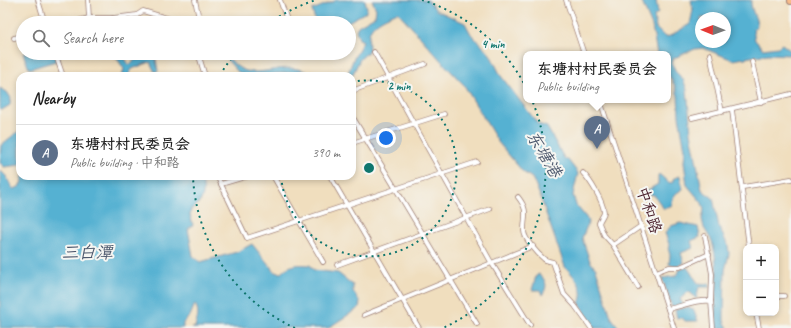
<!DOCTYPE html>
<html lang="en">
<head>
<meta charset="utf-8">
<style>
  :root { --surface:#fff; --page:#f6f6f6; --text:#222; --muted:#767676; --line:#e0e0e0; --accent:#db2777 }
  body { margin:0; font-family:Caveat,"LXGW WenKai TC",sans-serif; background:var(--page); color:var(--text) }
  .controls { position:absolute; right:12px; bottom:12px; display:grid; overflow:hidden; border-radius:8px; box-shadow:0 2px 6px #0003 }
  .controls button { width:36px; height:36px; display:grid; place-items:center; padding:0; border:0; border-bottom:1px solid var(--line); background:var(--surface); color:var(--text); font:20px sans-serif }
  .compass { position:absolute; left:695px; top:12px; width:36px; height:36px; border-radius:50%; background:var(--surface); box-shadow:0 2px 6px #0003; rotate:271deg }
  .you { position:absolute; left:386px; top:138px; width:14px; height:14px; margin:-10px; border:3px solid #fff; border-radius:50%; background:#1a73e8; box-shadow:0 0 0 6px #1a73e833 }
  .badge { display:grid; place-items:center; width:26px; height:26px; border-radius:50%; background:var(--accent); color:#fff; font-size:13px; font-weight:700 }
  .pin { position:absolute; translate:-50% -33px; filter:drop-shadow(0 1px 2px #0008) }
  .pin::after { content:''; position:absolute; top:21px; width:14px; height:12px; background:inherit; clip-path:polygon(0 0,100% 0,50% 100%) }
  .popup { position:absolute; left:523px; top:51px; width:148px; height:52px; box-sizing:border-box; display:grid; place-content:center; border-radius:8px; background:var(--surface); filter:drop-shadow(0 1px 3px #0005); font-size:13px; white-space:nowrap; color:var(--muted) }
  .popup b { font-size:15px; color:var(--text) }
  .popup::after { content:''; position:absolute; left:50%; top:100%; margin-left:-8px; border:8px solid transparent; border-top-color:var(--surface) }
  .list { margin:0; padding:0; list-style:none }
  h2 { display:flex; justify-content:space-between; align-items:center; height:52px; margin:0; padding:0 16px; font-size:17px }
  h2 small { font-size:13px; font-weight:400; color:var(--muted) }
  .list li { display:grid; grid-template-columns:26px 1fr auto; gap:12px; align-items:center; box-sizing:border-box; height:56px; padding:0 16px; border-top:1px solid var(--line) }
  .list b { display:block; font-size:15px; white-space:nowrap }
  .list p { margin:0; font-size:13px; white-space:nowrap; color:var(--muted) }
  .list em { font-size:13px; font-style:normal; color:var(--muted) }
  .icon { flex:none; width:22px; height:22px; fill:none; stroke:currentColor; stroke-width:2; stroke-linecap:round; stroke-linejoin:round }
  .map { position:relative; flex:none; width:791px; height:328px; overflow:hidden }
  .search { position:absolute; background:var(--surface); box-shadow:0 2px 6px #0003; left:16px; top:16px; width:340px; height:44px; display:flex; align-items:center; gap:10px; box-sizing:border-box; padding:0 14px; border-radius:22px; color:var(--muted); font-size:15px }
  .panel { position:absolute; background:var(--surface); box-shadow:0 2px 6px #0003; left:16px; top:72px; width:340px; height:108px; border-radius:12px }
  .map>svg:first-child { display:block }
</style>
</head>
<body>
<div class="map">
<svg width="791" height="328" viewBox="0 0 791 328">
  <rect width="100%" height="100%" fill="#f6f6f2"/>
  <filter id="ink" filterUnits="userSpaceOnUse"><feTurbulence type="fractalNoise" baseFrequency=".025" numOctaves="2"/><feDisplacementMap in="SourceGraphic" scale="8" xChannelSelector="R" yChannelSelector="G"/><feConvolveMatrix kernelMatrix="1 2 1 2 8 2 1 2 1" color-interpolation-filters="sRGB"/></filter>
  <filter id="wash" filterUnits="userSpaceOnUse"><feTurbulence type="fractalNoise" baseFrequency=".012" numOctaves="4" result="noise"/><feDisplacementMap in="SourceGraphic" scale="16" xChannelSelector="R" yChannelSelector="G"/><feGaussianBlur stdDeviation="0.9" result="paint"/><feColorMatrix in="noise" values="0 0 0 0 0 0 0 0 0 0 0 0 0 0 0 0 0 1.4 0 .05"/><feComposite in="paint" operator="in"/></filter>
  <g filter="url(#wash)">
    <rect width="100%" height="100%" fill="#f0debe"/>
    <!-- water -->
    <g fill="#54b1d2" stroke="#4f687e" fill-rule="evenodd">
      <path d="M337,0H365L367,8L366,12L346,23H316L312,10Z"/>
      <path d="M372,0H428L436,10L465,23L471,34L490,54L501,76L538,124L547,127L564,158L568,160L578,173L573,195L576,205L589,221L582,238L590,261L596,269L611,317L619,328H594L579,303C586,289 575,277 565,267L537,188L532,178L523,172L498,142L464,85L443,63L398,12C388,16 370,23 369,35C368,40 369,46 369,51L360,59L352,76H347L353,60L363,41L359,39L356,30L358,26L375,16L376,9Z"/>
      <path d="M641,0H656L658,13L654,16L656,28L665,37L670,36L690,24L693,10L691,0H751C750,10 757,17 757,26L753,29L755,40L763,49L778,47L782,44L791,51L789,55L768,54L733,60L703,48L695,49L674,58L672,63L676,72L683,79L687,90L691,133L702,190L713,198L719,227L728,246L729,254L725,270L724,315V321L728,328H715V302L717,275L715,255L712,241L704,228L702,219L704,210L702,203L687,185L684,162L685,150L679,116L678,96L675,86L668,74V54H657L652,26ZM701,18H725V42H701Z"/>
      <path d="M23,53H57L59,60L29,69Z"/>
      <path d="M117,53H122L129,65L143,53H155L158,71L155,72L150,62L132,69L128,76H122L124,69L116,57Z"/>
      <path d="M221,53H226C247,89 273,61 302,70C306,71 310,74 313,76H305L299,72L249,76L238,72Z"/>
      <path d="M0,88L7,92L11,98L10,105L2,110H0Z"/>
      <path d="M20,130V165L4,167L0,163L1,145Z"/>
      <path d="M0,170L6,176L13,189L19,187L22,182V176H201C205,190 205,202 191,209L190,215L193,225L188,229L193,256L200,262L237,252L252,244L275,272L281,273C289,264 298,264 310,265L314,270L338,273L353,285V291L360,302L359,308L328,328H192L195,327C197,319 200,312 195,304L190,316L183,323V328H0Z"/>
      <path d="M659,174L668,182L672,183L674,178L680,176L683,189C676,193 672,196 672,205L664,209L654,195L643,193L658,184V175Z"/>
      <path d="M680,223L698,227L700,237L691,241L693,248L681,253L684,263C679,266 675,268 669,264L670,255L668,248L670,247L665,233L671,226Z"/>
      <path d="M687,267L698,283L709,284L710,287H699L696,299L691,293L688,292L680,299L683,305L672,307L662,278L676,276L679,270Z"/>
      <path d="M539,274C547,281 548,287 542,295L540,290H532L536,276Z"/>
      <path d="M689,307L690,309L694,310L698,321H685L682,318H677L675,310Z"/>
    </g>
  </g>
  <g filter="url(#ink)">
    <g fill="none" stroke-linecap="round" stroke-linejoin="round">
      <!-- minor casing -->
      <g stroke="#9d7e74" stroke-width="5.5">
        <g id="minor">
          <path d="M38,0L45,23"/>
          <path d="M88,0L89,18"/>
          <path d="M195,0L200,23"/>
          <path d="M280,0L288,23"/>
          <path d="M566,0L584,54"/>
          <path d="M113,18L137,15L143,11L183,23"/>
          <path d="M70,23L89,18H113V23"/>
          <path d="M14,38L23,36"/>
          <path d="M374,52L491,262L530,325"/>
          <path d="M55,53L63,76"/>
          <path d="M198,53L205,76"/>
          <path d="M710,54L722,112"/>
          <path d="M752,62L761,102"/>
          <path d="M352,91L425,64"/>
          <path d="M600,100L674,328"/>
          <path d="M732,110L749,247"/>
          <path d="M352,116L477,324"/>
          <path d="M692,118L791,94"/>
          <path d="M352,143L444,114"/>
          <path d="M583,173C590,180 603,201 604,212C604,215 600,219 599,223L604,235L613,245L638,287"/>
          <path d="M217,176L247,238L477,162"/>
          <path d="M273,176L323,262"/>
          <path d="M330,176L419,328"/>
          <path d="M221,184L248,176"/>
          <path d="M743,187L791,179"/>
          <path d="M518,197C529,211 524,215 524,231C524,239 538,254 544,259C546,261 550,261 553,262L564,294L575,306L591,328"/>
          <path d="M705,236L712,274L711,301L713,328"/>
          <path d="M613,245L641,226"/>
          <path d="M337,265L490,209"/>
          <path d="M656,272L669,267H680L709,254"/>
          <path d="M776,296H784"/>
          <path d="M668,309C683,306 697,299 711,301"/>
          <path d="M756,313L759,328"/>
          <path d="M364,315L533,246"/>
        </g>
      </g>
      <!-- highway casing -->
      <g stroke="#9d7e74" stroke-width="8">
        <path id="highway" d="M791,0V1"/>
      </g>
      <!-- minor -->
      <use href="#minor" stroke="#fff" stroke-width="4"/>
      <!-- highway -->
      <use href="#highway" stroke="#f9bc8a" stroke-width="6"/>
    </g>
  </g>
  <!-- distance rings -->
  <g fill="none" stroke="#0f766e" stroke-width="2" stroke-dasharray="2 4">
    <path d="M352 82A88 88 0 1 1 281 176"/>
    <path d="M295 328A176 176 0 0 1 193 177M220 75A176 176 0 0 1 235 54M269 23A176 176 0 0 1 316 0M422 0A176 176 0 0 1 443 328"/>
  </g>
  <g text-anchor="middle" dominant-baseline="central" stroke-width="4" stroke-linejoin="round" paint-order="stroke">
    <!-- street labels -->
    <g font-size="16" fill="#4a1f2b" stroke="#f6f6f2">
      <text transform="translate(649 210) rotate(72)">中和路</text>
    </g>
    <!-- water labels -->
    <g font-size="17" font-style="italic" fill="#4e596e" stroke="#f6f6f2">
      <text transform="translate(544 154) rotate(59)">东塘港</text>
      <text x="87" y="252">三白潭</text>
    </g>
  </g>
  <circle cx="369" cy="168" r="6" fill="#0f766e" stroke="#f6f6f2" stroke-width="2"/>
  <g font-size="12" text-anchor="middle" font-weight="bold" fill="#0f766e" stroke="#f6f6f2" stroke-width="4" stroke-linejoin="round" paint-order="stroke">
    <text x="493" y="48">4 min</text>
    <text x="399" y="90">2 min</text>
  </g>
</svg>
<div class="controls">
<button>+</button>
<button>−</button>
</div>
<svg class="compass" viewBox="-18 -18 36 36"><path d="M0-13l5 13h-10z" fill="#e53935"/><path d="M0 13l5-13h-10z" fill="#767676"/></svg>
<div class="you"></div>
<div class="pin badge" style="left:597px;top:149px;background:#5c6f8a">A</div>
<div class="popup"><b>东塘村村民委员会</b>Public building</div>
<div class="search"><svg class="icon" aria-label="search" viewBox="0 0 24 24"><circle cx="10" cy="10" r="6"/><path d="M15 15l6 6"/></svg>Search here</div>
<section class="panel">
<h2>Nearby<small></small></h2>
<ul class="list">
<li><span class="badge" style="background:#5c6f8a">A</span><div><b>东塘村村民委员会</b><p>Public building · 中和路</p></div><em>390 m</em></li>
</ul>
</section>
</div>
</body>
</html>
